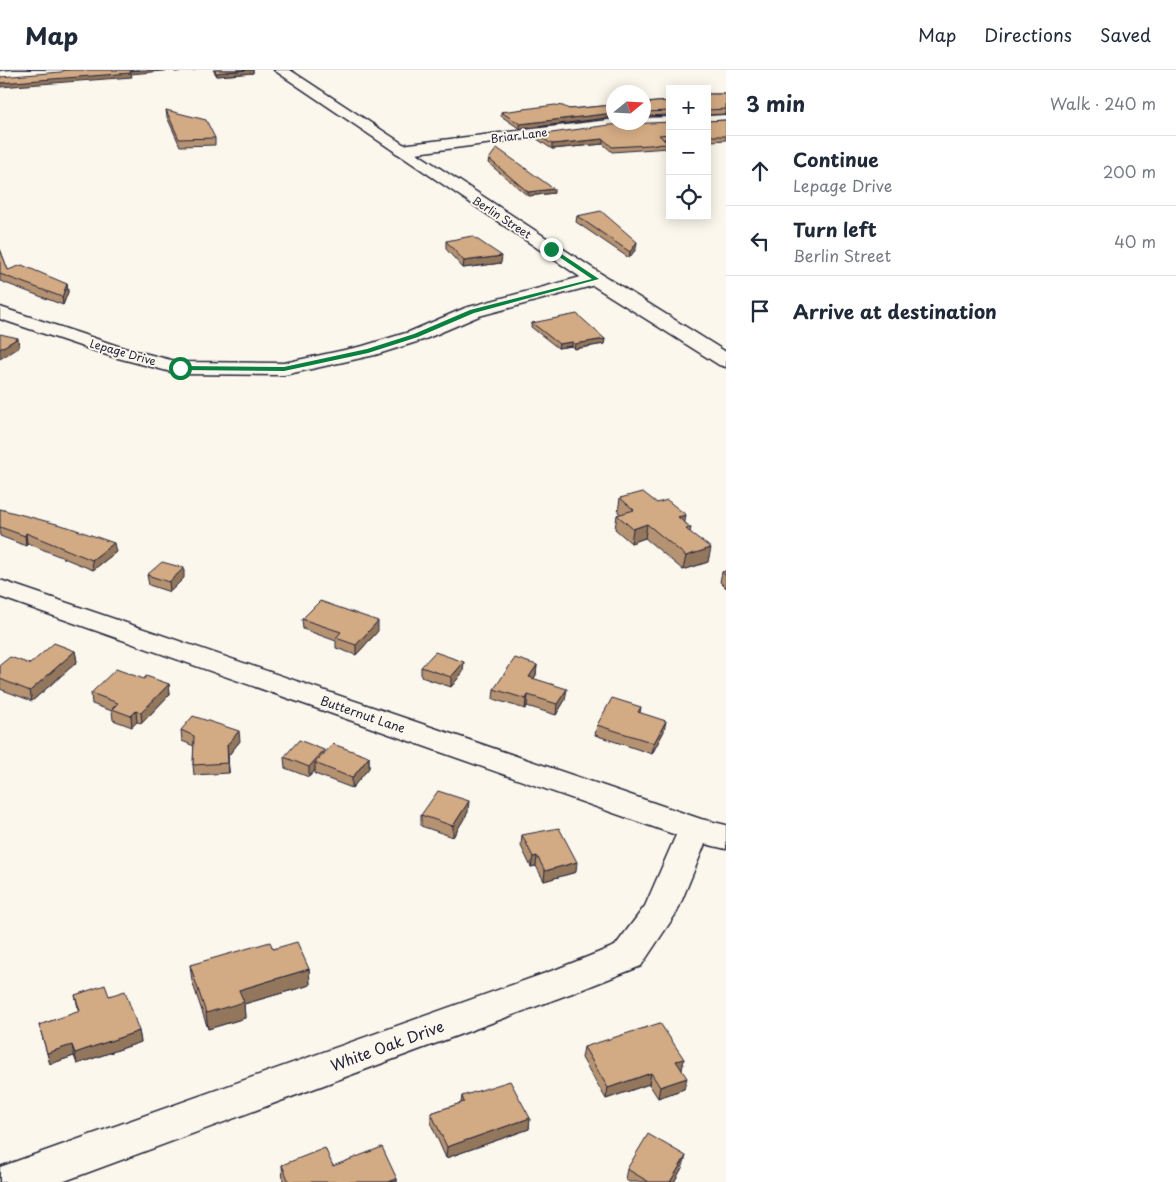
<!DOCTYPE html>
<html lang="en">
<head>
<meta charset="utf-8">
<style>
  :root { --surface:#fff; --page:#f2f2f3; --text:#1f2937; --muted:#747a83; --line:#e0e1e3 }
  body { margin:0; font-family:"Playpen Sans",sans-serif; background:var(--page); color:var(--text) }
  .controls { position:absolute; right:15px; top:15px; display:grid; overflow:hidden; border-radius:0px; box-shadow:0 2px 12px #0003 }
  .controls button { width:45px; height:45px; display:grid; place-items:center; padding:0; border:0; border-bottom:1px solid var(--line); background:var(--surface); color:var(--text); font:25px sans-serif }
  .compass { position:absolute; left:606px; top:15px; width:45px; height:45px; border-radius:50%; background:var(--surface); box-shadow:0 2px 12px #0003; rotate:72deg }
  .stop { position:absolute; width:15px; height:15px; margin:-11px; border:4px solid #0b8043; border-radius:50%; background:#fff }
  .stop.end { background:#0b8043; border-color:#fff; box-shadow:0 1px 5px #0008 }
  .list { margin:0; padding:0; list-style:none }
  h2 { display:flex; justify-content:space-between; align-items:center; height:65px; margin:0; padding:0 20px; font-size:21px }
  h2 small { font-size:16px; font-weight:400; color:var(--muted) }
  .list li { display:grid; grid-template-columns:32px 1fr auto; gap:15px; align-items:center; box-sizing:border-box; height:70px; padding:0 20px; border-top:1px solid var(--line) }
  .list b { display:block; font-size:19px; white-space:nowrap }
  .list p { margin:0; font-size:16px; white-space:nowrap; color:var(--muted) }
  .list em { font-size:16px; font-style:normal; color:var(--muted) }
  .icon { flex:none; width:28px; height:28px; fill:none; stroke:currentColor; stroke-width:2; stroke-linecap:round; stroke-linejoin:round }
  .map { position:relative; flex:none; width:726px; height:1112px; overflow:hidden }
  header { display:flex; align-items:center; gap:30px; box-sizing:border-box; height:70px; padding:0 25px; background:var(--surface); border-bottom:1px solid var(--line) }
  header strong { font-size:24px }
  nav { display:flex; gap:28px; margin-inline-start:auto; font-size:18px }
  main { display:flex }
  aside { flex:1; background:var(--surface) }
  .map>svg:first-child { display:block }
</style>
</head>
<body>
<header>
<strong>Map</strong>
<nav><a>Map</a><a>Directions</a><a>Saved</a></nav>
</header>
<main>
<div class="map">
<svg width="726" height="1112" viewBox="0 0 726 1112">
  <rect width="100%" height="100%" fill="#fbf7ec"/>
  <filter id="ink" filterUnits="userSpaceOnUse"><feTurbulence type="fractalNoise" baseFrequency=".02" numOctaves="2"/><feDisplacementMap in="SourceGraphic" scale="10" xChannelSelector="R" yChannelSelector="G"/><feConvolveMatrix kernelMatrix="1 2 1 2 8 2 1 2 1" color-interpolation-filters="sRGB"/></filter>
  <g filter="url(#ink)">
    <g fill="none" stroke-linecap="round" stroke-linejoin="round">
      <!-- minor casing -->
      <g stroke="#22223b" stroke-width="3">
        <g id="minor">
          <path d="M13,0H68L61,4L0,9V1Z"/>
          <path d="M726,45V53L707,54V46Z"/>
          <path d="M670,47V55L608,58L401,85L396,83L393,80L396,77L401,75L608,50L614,49V52H644V48Z"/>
          <path d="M596,203L603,205L605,209L603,213L479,246L423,270L375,285L284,305L179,304L110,286L0,249V237L124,278L179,292L284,293L363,276L409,262L465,238Z"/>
          <path d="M0,510L701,749L726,755V779L705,774L677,842L641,896L583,919L62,1112H0V1097L557,899L615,876L645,836L676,765L0,527Z"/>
        </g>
      </g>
      <!-- secondary casing -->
      <g stroke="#22223b" stroke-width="3">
        <path id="secondary" d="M274,0H290L603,205L726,282V297L719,295L589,213Z"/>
      </g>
      <!-- minor -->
      <use href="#minor" fill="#fbf7ec" fill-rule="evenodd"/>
      <!-- secondary -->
      <use href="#secondary" fill="#fbf7ec" fill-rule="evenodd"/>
    </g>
    <!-- wall -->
    <g fill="#b59271" stroke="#22223b">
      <path d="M213,0H253V3L217,6Z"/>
      <path d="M707,24H726V44L707,45Z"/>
      <path d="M670,31V45L644,46V47V33Z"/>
      <path d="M614,35V47L520,59L501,46V42L569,39Z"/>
      <path d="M166,40L215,68V75L180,76L167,47Z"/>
      <path d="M726,50V70L712,71L707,67V51Z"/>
      <path d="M670,52V69H664L668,74V78L612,82L603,74L552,79L537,69V65Z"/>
      <path d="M489,89L554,123L528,126L488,93Z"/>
      <path d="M577,146L636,179L629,188L576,152Z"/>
      <path d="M446,171L501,193L463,198L446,179Z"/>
      <path d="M0,179L8,200L67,214L68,222L63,235L0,211Z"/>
      <path d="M532,253L605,269L604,274L574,279L572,276L558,278L531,257Z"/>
      <path d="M620,428L657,433L685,453L691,458L690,462L708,492L683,500L645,468L631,473L615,459L617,445L620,444L618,442Z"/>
      <path d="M0,439L116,482L93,500L27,473L26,476L0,466Z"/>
      <path d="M726,501V518L720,512L722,502Z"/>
      <path d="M147,505L184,508L170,522L149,515Z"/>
      <path d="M302,549L378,561L356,585L336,578V571L303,559Z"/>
      <path d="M75,581L77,592L32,631L0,619V595L30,594Z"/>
      <path d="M537,595L536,605L533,609L565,630L556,645L527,636L525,639L493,629L494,619Z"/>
      <path d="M421,597L463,602L451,617L421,607Z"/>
      <path d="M144,609L169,614L170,624L142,653L137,652L132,657L113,650L112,641L92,634L91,623Z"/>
      <path d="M641,637L640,643L664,661L652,684L595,665L597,655Z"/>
      <path d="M181,660L240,671L228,686L229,703L194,705L193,695L194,676L182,671Z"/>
      <path d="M324,684L369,687V698L352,718L315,704V700L309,707L285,698L284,687Z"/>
      <path d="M468,742L453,767L421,756V745Z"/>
      <path d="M522,765L576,802L544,811L536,796L531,797L521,776Z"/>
      <path d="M273,879L309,899L310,915L244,934L245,948L208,959L192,911L190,895Z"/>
      <path d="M75,925L109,926L139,961L141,972L77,994L74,986L50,994L39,955L79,942Z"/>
      <path d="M584,977L682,1000L684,1019L658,1028L649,1014L606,1029L582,988Z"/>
      <path d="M462,1026L530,1048L529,1059L446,1088L431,1054V1043L461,1033Z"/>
      <path d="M282,1095L333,1096L397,1109V1112H283Z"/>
      <path d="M683,1096L674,1112H629L625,1109L627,1099Z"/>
    </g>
    <!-- shaded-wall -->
    <g fill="#93775c" stroke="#22223b">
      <path d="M139,0H173L131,4L132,7L0,17V13Z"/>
      <path d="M174,0H195L175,2Z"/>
      <path d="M246,0H253V3L217,6L216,3Z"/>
      <path d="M614,43V47L520,59V54Z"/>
      <path d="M603,69V74L552,79V74Z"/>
      <path d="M554,119V123L528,126V122Z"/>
      <path d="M637,172L636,179L629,188L630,182Z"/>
      <path d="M502,186L501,193L463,198L464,191Z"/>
      <path d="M67,214L68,222L63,235L62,227Z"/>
      <path d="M18,268L19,277L0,289V279Z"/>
      <path d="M605,269L604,274L574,279L575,274Z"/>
      <path d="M572,272V276L558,278L559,274Z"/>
      <path d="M686,445L684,458L678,447Z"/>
      <path d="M647,454L645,468L631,473L633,459Z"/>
      <path d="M26,463L27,473L26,476L25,466Z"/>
      <path d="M114,473L116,482L93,500L92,490Z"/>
      <path d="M711,478L708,492L683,500L686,486Z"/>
      <path d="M184,498V508L170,522L169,512Z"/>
      <path d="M378,551V561L356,585V575Z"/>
      <path d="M75,581L77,592L32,631L30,621Z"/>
      <path d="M464,592L463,602L451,617V607Z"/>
      <path d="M537,595L536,605L528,618L529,607Z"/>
      <path d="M169,614L170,624L142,653L141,643Z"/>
      <path d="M567,619L565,630L556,645L557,634Z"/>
      <path d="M528,625L527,636L525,639L526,629Z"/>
      <path d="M136,641L137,652L132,657L131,646Z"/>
      <path d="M666,651L664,661L652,684L654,673Z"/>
      <path d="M239,661L240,671L228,686L229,703L227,675Z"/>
      <path d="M324,680V690L315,693V700L309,707V697Z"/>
      <path d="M369,687V698L352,718V708Z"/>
      <path d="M469,731L468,742L453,767V756Z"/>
      <path d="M537,786L536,796L531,797L533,787Z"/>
      <path d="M577,792L576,802L544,811L545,801Z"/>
      <path d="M309,899L310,915L244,934L245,948L208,959L206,943L239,920Z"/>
      <path d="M139,961L141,972L77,994L75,983Z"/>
      <path d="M72,975L74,986L50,994L47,983Z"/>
      <path d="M684,989L682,1000L674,1002L676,991Z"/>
      <path d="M651,1003L649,1014L606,1029L608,1018Z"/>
      <path d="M687,1008L684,1019L658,1028L660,1017Z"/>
      <path d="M530,1048L529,1059L446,1088L447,1077Z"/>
      <path d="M686,1086L683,1096L674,1112H670Z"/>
      <path d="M397,1109V1112H388Z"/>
    </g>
    <!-- building -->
    <g fill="#d2aa83" stroke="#22223b">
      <path d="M65,0H139L130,1L131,3L0,13V7L61,2Z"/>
      <path d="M215,0H246L216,3Z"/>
      <path d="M707,24H726V39L707,40Z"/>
      <path d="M670,31V41L644,42V44V33Z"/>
      <path d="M555,35L563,36L569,39L614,35V43L520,54L501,42Z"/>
      <path d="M166,40L206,50L215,68L179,69Z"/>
      <path d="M726,50V66H712L708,62H707V51Z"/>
      <path d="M670,52V64L659,65L668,74L612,77L603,69L552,74L537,65L609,55Z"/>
      <path d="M497,78L554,119L528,122L489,89Z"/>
      <path d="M601,141L637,172L630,182L577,146Z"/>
      <path d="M472,166L502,186L464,191L446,171Z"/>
      <path d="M0,179L8,200L22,195L67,214L62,227L0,204Z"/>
      <path d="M577,244L605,269L575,274L572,272L559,274L532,253Z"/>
      <path d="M0,264L18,268L0,279Z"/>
      <path d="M643,422L657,433L667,430L686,445L678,447L691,458L686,459L711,478L686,486L647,454L633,459L617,445L634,440L620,428Z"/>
      <path d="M0,439L68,457L114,473L92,490L26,463L25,466L0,457Z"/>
      <path d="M162,492L184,498L169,512L147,505Z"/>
      <path d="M726,501V506L722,502Z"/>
      <path d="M320,531L378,551L356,575L336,568L341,562L302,549Z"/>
      <path d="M54,573L75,581L30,621L0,609V595L10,587L30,594Z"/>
      <path d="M435,582L464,592L451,607L421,597Z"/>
      <path d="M515,588L537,595L529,607L567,619L557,634L528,625L526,629L494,619Z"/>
      <path d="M116,599L144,609L146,606L169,614L141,643L136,641L131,646L112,639L118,633L91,623Z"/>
      <path d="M612,628L641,637L638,642L666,651L654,673L597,655Z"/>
      <path d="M193,646L239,661L227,675L228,693L193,695L194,666L181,660Z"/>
      <path d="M299,670L324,680L309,697L284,687Z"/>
      <path d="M333,674L369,687L352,708L315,693Z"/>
      <path d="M438,721L469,731L453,756L421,745Z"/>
      <path d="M559,758L577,792L545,801L537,786L533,787L522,765Z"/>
      <path d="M270,872L273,879L297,872L309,899L239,920L244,932L206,943L190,895Z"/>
      <path d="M105,915L109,926L125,921L139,961L75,983L72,975L47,983L39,955L80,941L75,925Z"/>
      <path d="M660,953L684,989L676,991L687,1008L660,1017L651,1003L608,1018L584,977Z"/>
      <path d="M510,1011L530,1048L447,1077L431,1043L464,1032L462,1026Z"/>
      <path d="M648,1064L686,1086L670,1112H649L627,1099Z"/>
      <path d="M382,1077L397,1109L388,1112H289L282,1095L325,1078L333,1096Z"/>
    </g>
  </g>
  <!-- route -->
  <path fill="#0b8043" d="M551,177L599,209L474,243L418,267L368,283L284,301L180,300L176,298L180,296L284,297L367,279L414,264L470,240L592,209L549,180Z"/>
  <g text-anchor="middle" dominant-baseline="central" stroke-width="4" stroke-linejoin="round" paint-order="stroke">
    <!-- far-street labels -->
    <g font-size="11" fill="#22223b" stroke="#fbf7ec">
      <text transform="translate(519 65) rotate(-7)">Briar Lane</text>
      <text transform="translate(502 147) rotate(33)">Berlin Street</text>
      <text transform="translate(123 282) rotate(16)">Lepage Drive</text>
    </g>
    <!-- street labels -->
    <g font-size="12" fill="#22223b" stroke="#fbf7ec">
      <text transform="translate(363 644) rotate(19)">Butternut Lane</text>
    </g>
    <!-- near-street labels -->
    <g font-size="15" fill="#22223b" stroke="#fbf7ec">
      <text transform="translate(387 975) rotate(-20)">White Oak Drive</text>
    </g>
  </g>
</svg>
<div class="controls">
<button>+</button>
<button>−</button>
<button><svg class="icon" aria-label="locate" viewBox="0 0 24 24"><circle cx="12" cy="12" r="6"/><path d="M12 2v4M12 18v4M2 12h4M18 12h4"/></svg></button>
</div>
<svg class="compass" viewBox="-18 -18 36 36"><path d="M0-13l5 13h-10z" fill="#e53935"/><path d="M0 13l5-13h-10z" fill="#747a83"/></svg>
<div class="stop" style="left:180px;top:298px"></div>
<div class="stop end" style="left:551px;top:179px"></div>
</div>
<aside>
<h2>3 min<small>Walk · 240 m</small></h2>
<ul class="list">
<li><svg class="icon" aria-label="ahead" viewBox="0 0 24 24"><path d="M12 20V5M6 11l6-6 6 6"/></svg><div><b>Continue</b><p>Lepage Drive</p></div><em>200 m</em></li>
<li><svg class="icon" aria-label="left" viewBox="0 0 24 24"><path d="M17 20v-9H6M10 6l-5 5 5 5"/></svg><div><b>Turn left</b><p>Berlin Street</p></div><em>40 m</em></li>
<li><svg class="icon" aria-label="arrive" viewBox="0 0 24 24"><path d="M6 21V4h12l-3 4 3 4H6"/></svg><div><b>Arrive at destination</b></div></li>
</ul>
</aside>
</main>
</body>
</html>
